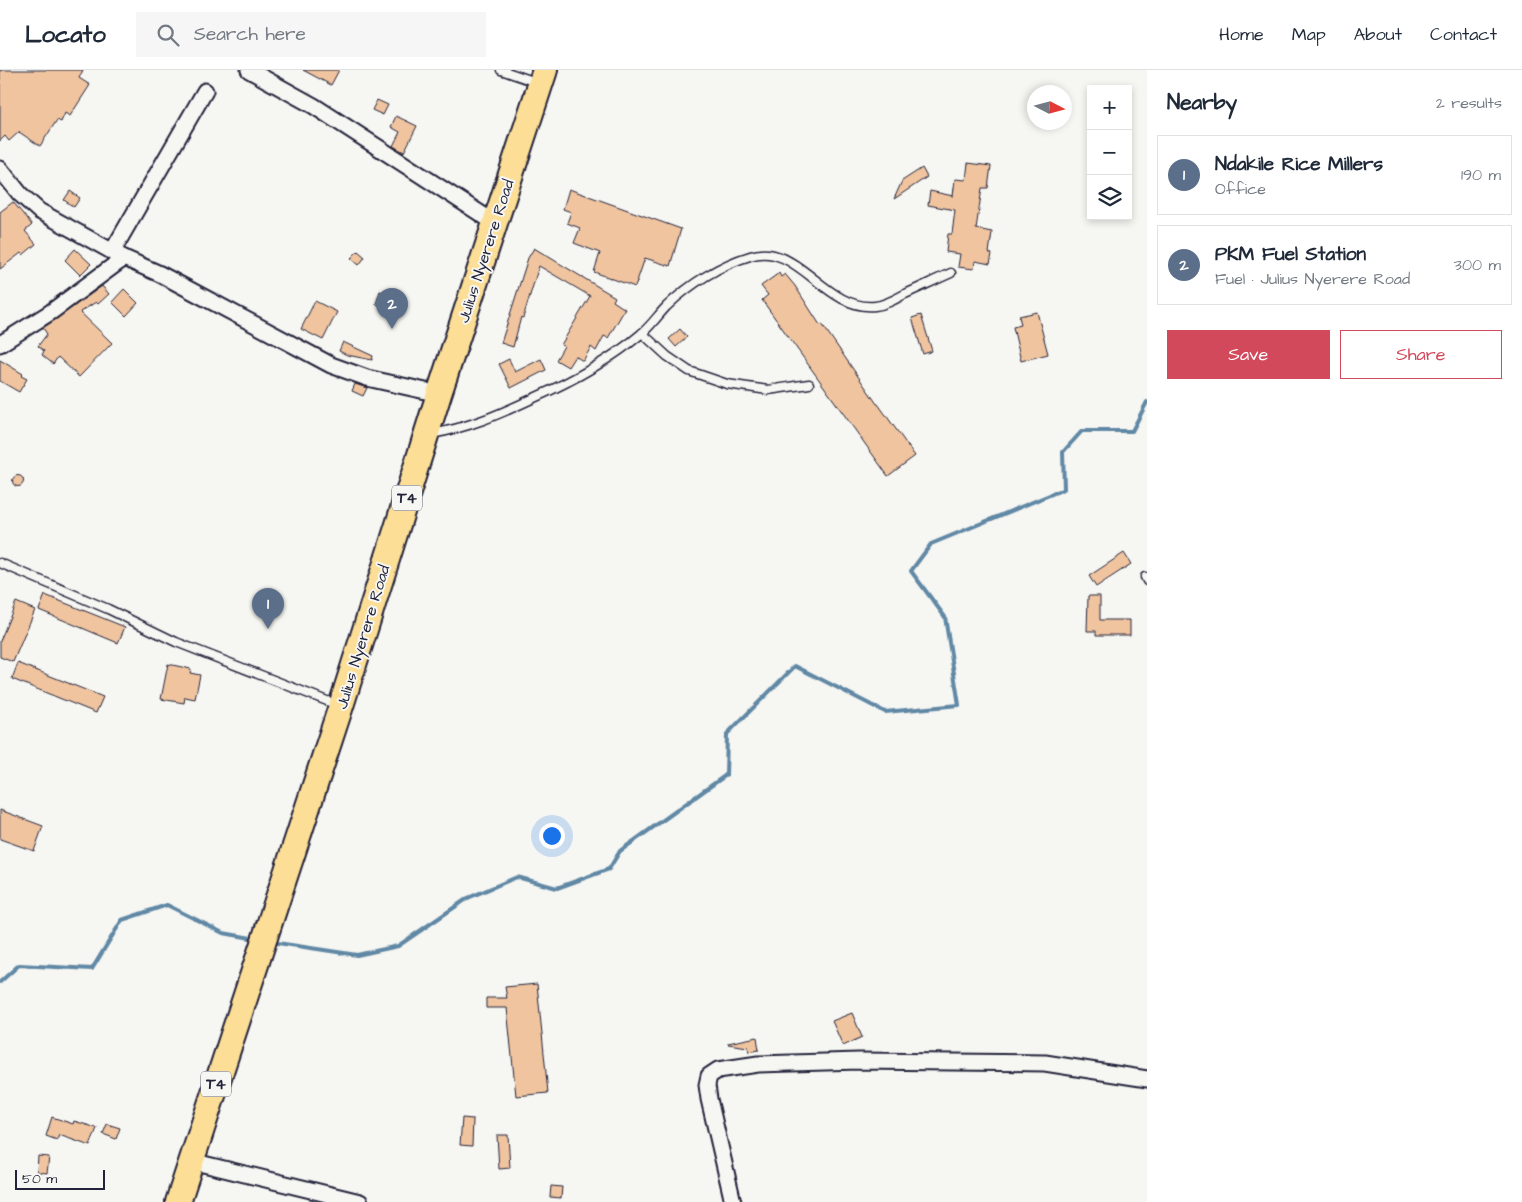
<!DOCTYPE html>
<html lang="en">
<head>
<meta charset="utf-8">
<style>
  :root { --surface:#fff; --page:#f6f6f7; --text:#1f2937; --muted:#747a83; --line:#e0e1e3; --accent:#d1495b }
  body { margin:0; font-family:"Architects Daughter",sans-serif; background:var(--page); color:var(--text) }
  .controls { position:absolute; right:15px; top:15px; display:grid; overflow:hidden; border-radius:0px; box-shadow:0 2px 8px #0003 }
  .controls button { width:45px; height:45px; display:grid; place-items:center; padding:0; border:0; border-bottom:1px solid var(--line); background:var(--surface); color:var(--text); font:25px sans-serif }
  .compass { position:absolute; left:1027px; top:15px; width:45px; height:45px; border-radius:50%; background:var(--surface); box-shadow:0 2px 8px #0003; rotate:96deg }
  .scale { position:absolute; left:15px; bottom:12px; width:90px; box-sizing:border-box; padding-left:5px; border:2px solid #22223b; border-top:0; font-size:14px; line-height:18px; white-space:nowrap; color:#22223b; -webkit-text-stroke:4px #f6f6f2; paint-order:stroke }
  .you { position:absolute; left:551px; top:765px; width:18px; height:18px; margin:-12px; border:4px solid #fff; border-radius:50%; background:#1a73e8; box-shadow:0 0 0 8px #1a73e833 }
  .badge { display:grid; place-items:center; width:32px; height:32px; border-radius:50%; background:var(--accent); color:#fff; font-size:16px; font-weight:700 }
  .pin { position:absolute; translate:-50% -41px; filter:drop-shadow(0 1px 2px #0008) }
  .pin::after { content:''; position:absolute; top:26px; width:18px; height:15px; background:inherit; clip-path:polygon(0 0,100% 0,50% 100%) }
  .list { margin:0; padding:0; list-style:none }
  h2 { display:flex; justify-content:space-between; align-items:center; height:65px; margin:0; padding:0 20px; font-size:21px }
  h2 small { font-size:16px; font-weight:400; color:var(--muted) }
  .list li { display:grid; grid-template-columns:32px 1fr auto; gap:15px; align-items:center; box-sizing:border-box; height:80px; margin:0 10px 10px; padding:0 10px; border:1px solid var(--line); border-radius:0px }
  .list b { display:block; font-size:19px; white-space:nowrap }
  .list p { margin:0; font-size:16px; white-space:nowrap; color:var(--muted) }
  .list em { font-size:16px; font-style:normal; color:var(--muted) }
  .actions { display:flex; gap:10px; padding:15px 20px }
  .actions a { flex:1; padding:11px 0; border:1px solid var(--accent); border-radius:0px; text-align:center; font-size:18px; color:var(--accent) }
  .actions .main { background:var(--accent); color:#fff }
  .icon { flex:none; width:28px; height:28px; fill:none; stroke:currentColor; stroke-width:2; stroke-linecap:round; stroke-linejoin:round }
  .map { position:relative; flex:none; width:1147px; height:1132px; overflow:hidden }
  header { display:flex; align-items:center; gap:30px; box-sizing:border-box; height:70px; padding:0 25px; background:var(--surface); border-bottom:1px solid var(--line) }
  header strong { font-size:24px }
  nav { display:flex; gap:28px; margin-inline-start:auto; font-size:18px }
  .search { width:350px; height:45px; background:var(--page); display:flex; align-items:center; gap:12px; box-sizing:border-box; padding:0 18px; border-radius:0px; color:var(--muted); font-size:19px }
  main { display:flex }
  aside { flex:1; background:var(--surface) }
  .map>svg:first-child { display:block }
</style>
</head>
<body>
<header>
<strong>Locato</strong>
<div class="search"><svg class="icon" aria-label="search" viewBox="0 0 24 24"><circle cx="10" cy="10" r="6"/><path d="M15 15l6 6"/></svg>Search here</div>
<nav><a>Home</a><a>Map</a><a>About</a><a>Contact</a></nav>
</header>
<main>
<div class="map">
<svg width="1147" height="1132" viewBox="0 0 1147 1132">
  <rect width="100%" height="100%" fill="#f6f6f2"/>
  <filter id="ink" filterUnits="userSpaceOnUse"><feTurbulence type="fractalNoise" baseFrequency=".02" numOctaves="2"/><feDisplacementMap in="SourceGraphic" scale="10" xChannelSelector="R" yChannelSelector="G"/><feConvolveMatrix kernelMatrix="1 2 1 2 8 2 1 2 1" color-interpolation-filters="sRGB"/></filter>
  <g filter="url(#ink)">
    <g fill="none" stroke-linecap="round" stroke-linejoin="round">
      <!-- stream -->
      <g stroke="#6188a5" stroke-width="4">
        <path d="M271,872L357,885L398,876L468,828L517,807L557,818L609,799L620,781L726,705L727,664L795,596L885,642L959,635L945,547L911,501L931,474L1064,419L1063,382L1082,361H1132L1147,332"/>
        <path d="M0,912L19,895L92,899L122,850L167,835L223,863L257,869"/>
      </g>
    </g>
    <!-- building -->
    <g fill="#f0c49f" stroke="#22223b">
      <path d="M0,0H83L79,8L90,15L70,46L65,43L61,52L57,50L40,76L19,62L9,71L5,66L0,71Z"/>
      <path d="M303,0H339L331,15Z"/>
      <path d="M377,30L388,35L383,45L372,40Z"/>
      <path d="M396,46L417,56L404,82L393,76L400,62L391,57Z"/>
      <path d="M968,93L991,96L988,118H982L976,159L992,162L989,183L992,184L990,194L975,191L974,199L958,197L960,184L946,182L948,164H952L955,140L928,135L930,121L953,126L955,109L966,110Z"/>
      <path d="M922,98L927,107L894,129L902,111Z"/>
      <path d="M569,119L681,159L670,196L645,188L635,217L594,202L600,183L574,173L580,158L567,153L571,142L563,139Z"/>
      <path d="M70,121L80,128L74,137L64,130Z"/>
      <path d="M13,132L32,155L25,161L36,174L23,185L21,183L0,199V142Z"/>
      <path d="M534,178L615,227L613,231L625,239L608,268L604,266L596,281L591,277L583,291L575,286L568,297L556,290L564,276L561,275L590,226L539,196L523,248L521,247L513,277L501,273L528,188Z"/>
      <path d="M75,179L91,194L80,205L65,190Z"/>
      <path d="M358,181L365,187L359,195L351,188Z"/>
      <path d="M779,203L781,207L785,204L795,216L820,255L822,254L877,334H878L915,386L888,406L762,230L768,225L761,216Z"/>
      <path d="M102,216L109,224L98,234L96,232L80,242L112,273L79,307L58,287L53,294L42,285L44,281L38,276L47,264L43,258Z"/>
      <path d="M124,219L138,233L126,246L112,232Z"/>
      <path d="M380,221L389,224L385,237L376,234Z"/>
      <path d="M315,231L337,242L323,270L301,259Z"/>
      <path d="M1037,242L1048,284L1021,291L1013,257L1021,255L1019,246Z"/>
      <path d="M921,245L932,281L923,284L912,248Z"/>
      <path d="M680,259L687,267L676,277L669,269Z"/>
      <path d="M343,272L373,286L372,290L347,285L339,281Z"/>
      <path d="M509,289L515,302L541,289L546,300L511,318L499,294Z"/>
      <path d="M0,290L23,304L21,306L27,309L19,322L0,311Z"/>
      <path d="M355,314L367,318L363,326L352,321Z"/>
      <circle cx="18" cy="411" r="5.5"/>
      <path d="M1124,483L1131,494L1096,517L1089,506Z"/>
      <path d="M45,525L125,557L118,573L39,540Z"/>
      <path d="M1088,526H1100V550H1130V565H1096V561H1087Z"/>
      <path d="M16,532L35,540L13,592L0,587V571Z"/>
      <path d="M18,593L103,627L96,643L12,609Z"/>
      <path d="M168,594L191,599L190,603L200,605L195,629L185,627L184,633L161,629Z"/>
      <path d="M0,740L43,756L34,781L0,769Z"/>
      <path d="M537,914L548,1023L516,1026L507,938H486V928H507L505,917Z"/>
      <path d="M852,943L862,967L843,976L832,951Z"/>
      <path d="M757,967L759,980L749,982L748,977L728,974V973Z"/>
      <path d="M52,1047L73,1054L74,1051L97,1058L90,1076L59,1065L57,1070L46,1066Z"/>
      <path d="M462,1048L473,1049L472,1076L460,1075Z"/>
      <path d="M107,1054L120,1058L116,1069L103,1064Z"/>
      <path d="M497,1065H508L510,1098L499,1099Z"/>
      <path d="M38,1086L49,1087L47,1103L37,1102Z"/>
      <path d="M551,1116L562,1117L561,1128L550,1127Z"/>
    </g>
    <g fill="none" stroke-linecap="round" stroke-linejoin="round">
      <!-- service casing -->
      <g stroke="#22223b" stroke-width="11">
        <g id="service">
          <path d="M501,0L539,13"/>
          <path d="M642,263L667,286L689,301L727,314L768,320L809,314"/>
          <path d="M431,364C468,358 500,344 534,328C572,311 609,291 641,264C651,256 658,245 667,236C690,214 720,195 750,186C797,170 825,241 875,236C885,235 894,230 903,225C919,218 935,210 951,203"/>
          <path d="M0,493L108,539L176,572L340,636"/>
          <path d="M1145,507L1147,511"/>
        </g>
      </g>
      <!-- minor casing -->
      <g stroke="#22223b" stroke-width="19">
        <g id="minor">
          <path d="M249,0L314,36L495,153"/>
          <path d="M0,99L20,124L39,141L124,188L160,204L331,295L367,308L439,324"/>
          <path d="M112,182L205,21"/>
          <path d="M0,274L51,242L124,188"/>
          <path d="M191,1091L360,1132"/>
          <path d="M733,1132L709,1029L707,1015L709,1006L718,1000L758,994L859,991L1045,993L1147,1009"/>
        </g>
      </g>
      <!-- trunk casing -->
      <g stroke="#22223b" stroke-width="28">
        <path id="trunk" d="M178,1132L341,636L439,324L545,0"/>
      </g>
      <!-- service -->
      <use href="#service" stroke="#f6f6f2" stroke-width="8"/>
      <!-- minor -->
      <use href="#minor" stroke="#f6f6f2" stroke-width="15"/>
      <!-- trunk -->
      <use href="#trunk" stroke="#fcde96" stroke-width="24"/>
    </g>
  </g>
  <g text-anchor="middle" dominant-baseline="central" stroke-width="4" stroke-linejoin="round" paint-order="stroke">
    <!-- shield labels -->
    <g fill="#f6f6f2" stroke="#626272" stroke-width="1">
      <rect x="392" y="415.5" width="30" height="25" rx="4"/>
      <rect x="201" y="1001.5" width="30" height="25" rx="4"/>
    </g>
    <g font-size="15" font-weight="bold" fill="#22223b">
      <text x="407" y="428">T4</text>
      <text x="216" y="1014">T4</text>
    </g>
    <!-- street labels -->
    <g font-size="16" fill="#22223b" stroke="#f6f6f2">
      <text transform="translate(486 181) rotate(-72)">Julius Nyerere Road</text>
      <text transform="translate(363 567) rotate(-73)">Julius Nyerere Road</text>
    </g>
  </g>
</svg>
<div class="controls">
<button>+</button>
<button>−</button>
<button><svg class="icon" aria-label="layers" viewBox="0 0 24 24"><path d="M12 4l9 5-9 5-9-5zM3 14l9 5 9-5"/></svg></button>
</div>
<svg class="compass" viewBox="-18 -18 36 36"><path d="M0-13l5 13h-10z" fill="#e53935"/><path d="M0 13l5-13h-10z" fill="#747a83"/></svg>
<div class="scale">50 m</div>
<div class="you"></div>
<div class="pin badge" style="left:268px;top:559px;background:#5c6f8a">1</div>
<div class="pin badge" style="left:392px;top:259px;background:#5c6f8a">2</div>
</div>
<aside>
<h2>Nearby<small>2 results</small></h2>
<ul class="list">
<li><span class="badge" style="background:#5c6f8a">1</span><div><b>Ndakile Rice Millers</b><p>Office</p></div><em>190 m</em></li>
<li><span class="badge" style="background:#5c6f8a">2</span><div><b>PKM Fuel Station</b><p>Fuel · Julius Nyerere Road</p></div><em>300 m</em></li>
</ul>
<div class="actions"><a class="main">Save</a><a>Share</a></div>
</aside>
</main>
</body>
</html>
